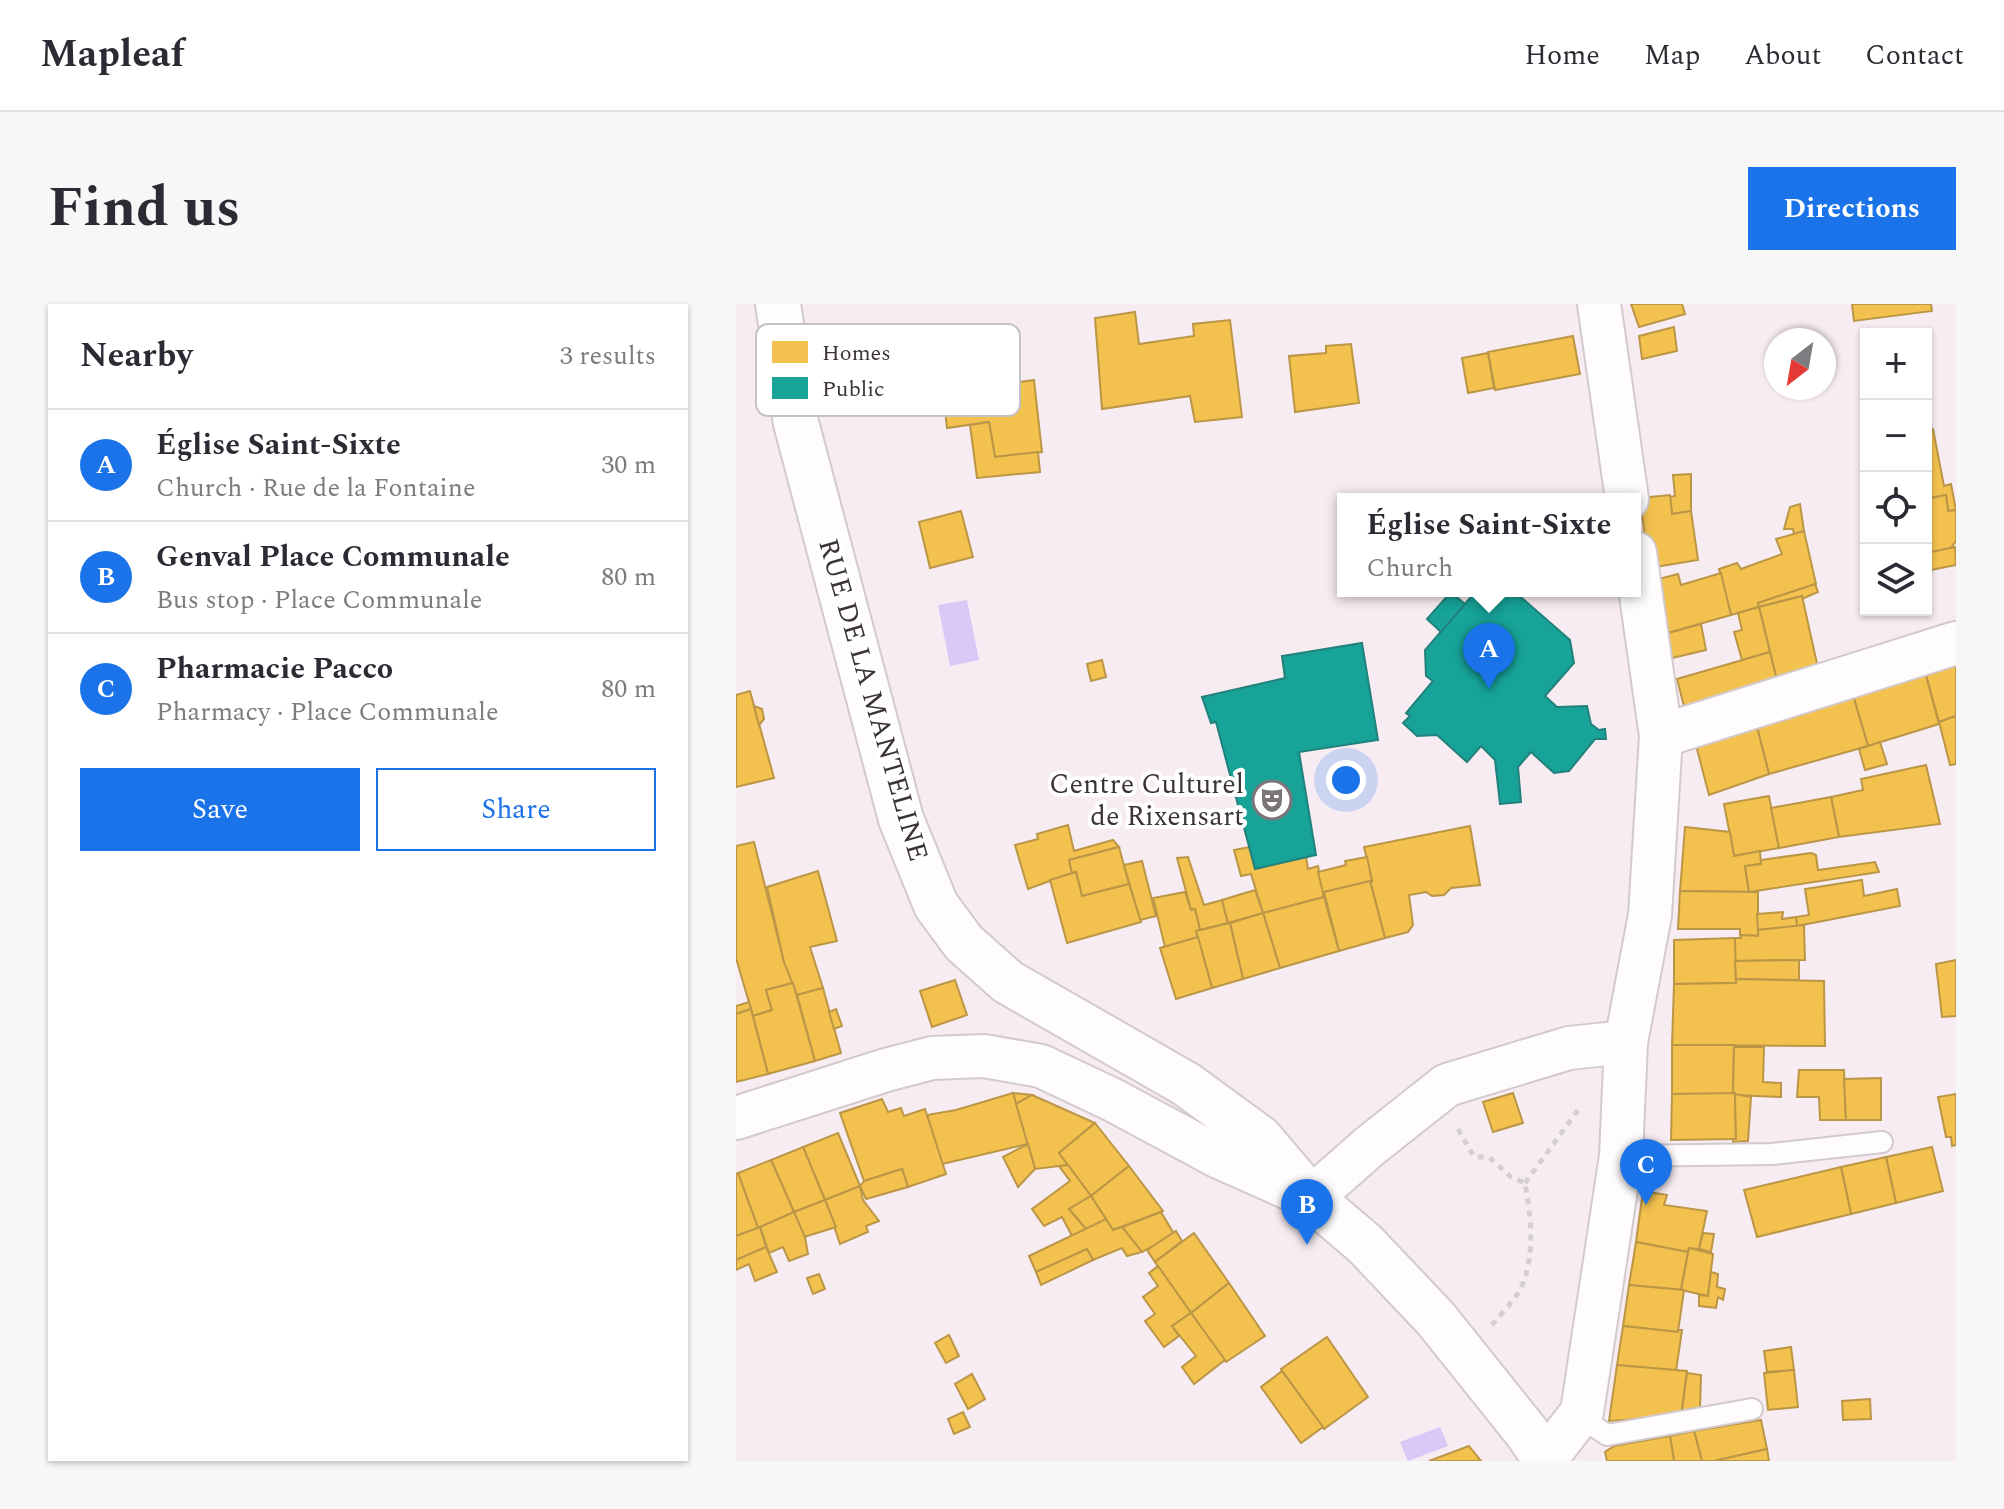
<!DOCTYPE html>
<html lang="en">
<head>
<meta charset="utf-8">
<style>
  :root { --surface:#fff; --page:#f7f7f7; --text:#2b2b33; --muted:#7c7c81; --line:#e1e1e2; --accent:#1a73e8 }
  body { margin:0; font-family:Spectral,serif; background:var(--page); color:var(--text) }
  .controls { position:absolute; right:24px; top:24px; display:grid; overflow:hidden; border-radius:0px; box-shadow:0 2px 6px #0004 }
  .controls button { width:72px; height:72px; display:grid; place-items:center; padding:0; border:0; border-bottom:2px solid var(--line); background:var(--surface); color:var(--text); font:40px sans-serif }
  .compass { position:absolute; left:1028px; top:24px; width:72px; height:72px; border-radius:50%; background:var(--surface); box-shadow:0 2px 6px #0004; rotate:211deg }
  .you { position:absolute; left:610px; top:476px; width:28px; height:28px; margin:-20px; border:6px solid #fff; border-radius:50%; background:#1a73e8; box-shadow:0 0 0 12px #1a73e833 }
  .badge { display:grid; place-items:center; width:52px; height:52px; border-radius:50%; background:var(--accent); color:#fff; font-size:26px; font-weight:700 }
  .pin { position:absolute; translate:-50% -66px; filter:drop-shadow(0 2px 4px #0008) }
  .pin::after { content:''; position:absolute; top:42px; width:28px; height:24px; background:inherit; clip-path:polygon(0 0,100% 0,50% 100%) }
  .popup { position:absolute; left:601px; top:189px; width:304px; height:104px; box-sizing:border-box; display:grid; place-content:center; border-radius:0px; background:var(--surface); filter:drop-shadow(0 2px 6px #0005); font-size:26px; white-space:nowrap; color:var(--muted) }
  .popup b { font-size:30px; color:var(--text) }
  .popup::after { content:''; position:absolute; left:50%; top:100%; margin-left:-16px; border:16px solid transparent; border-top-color:var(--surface) }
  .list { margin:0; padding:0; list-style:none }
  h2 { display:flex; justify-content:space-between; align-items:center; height:104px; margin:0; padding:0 32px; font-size:34px }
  h2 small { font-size:26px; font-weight:400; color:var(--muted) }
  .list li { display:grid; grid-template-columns:52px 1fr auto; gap:24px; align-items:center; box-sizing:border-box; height:112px; padding:0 32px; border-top:2px solid var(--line) }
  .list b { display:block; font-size:30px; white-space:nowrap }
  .list p { margin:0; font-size:26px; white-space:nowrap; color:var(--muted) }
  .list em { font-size:26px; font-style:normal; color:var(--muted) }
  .actions { display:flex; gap:16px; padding:24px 32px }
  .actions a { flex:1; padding:18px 0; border:2px solid var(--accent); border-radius:0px; text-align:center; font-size:28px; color:var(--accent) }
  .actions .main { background:var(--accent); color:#fff }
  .icon { flex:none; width:44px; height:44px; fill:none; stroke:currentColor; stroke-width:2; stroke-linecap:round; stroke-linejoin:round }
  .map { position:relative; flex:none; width:1220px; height:1157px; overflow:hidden; border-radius:0px }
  header { display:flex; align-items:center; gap:48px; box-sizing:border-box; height:112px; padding:0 40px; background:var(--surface); border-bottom:2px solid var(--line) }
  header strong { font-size:38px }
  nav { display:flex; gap:44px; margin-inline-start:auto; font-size:28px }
  .intro { display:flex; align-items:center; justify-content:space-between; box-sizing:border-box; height:192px; padding:0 48px }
  h1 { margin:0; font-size:56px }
  .button { padding:20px 36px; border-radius:0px; background:var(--accent); color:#fff; font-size:28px; font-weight:700 }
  main { display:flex; gap:48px; padding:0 48px }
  aside { flex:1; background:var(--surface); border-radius:0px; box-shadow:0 2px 6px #0004 }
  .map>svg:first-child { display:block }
</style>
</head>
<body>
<header>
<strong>Mapleaf</strong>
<nav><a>Home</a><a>Map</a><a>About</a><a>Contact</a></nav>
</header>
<div class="intro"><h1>Find us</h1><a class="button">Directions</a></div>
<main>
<aside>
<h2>Nearby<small>3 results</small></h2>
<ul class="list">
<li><span class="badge">A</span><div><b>Église Saint-Sixte</b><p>Church · Rue de la Fontaine</p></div><em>30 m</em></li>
<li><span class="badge">B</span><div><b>Genval Place Communale</b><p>Bus stop · Place Communale</p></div><em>80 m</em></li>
<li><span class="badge">C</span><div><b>Pharmacie Pacco</b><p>Pharmacy · Place Communale</p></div><em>80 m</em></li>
</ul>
<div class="actions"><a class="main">Save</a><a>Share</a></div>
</aside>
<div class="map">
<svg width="1220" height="1157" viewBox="0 0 1220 1157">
  <rect width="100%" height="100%" fill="#f7ecf2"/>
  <!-- water -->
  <g fill="#d9c9f6">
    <path d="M231,296L243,356L214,362L202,301Z"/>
    <path d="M704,1123L712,1142L672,1157L664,1138Z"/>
  </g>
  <!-- homes -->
  <g fill="#f2c14e" stroke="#bb9647" stroke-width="2">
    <path d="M895,0H946L949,10L903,23Z"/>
    <path d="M1116,0H1195L1196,7L1118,17Z"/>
    <path d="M399,8L403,40L458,32L457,20L494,16L506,113L459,118L454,92L366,105L359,14Z"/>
    <path d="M938,23L941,47L906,55L903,32Z"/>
    <path d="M837,32L844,70L759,86L752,48Z"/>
    <path d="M615,40L623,99L559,108L553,52L590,49V42Z"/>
    <path d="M752,49L758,84L732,89L726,54Z"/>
    <path d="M298,76L306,148L259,153L253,118L211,124L207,89Z"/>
    <path d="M253,118L259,153L302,148L304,168L241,174L234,121Z"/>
    <path d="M1197,125L1208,182L1215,180L1220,206L1212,207L1210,191L1190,195V126Z"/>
    <path d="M955,170V207L936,210L934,193L939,192L937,171Z"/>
    <path d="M934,191L936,210L955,207L962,256L913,264L904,194Z"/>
    <path d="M1210,191L1212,207L1220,206V237L1214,245L1190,249V195Z"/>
    <path d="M1064,200L1068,227L1058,230L1057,225H1048L1054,203Z"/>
    <path d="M225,207L237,253L194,264L183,218Z"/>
    <path d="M1068,227L1080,280L1022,299L1023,303L995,311L983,265L1001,259L1005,265L1046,250L1040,235Z"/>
    <path d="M1219,243L1220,261L1190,267V249Z"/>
    <path d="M985,269L995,311L925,331L915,277L942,270L945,281Z"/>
    <path d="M1079,280L1082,288L1066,295V292L1023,303L1022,299Z"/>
    <path d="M1066,292L1084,373L1043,385L1023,303Z"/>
    <path d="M1023,303L1034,348L1006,356L998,328L1006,326L1002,309Z"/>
    <path d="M965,320L970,346L928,356L925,331Z"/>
    <path d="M1034,348L1043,385L950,410L941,375Z"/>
    <path d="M1220,354V412L1203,418L1188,364Z"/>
    <path d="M366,356L370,373L355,377L351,360Z"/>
    <path d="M1188,364L1203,420L1132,442L1116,388Z"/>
    <path d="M14,387L38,474L0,483V391Z"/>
    <path d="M1116,388L1132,442L1033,470L1020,419Z"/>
    <path d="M18,402L26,405L28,415L23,421Z"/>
    <path d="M1220,412V460L1214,461L1203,418Z"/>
    <path d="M1020,419L1033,470L973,491L961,445L973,433Z"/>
    <path d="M1144,438L1151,460L1129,466L1123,445Z"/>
    <path d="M1190,461L1204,520L1103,533L1095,493L1127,486L1125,475Z"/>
    <path d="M1033,492L1043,544L998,552L988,500Z"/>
    <path d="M1095,493L1103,533L1043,544L1035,504Z"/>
    <path d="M332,521L338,547L377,536L383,543L333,556L336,569L292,585L279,541L302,535L301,530Z"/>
    <path d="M734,522L744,581L715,584L708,591L696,592L690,588L673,591L677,621L672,628L649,634L634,577H636L628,543Z"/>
    <path d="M949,523L994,528L998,552L1024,547L1025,560L1009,562L1013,588L944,587Z"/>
    <path d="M18,538L48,658L57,679L30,686L36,706L17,712L0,654V542Z"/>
    <path d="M383,543L393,580L346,592L340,568L336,569L333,556Z"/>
    <path d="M514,543L519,565L570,553L572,565L582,562L588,593L527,609L515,570L505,572L498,546Z"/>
    <path d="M1075,549L1080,551L1082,566L1139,558L1143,568L1013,588L1009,562L1025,560V556Z"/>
    <path d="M452,553L468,601L486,596L492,619L464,626L459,605L455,606L441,554Z"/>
    <path d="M631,553L636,577L588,588V593L582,568L610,561L609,557Z"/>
    <path d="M406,557L420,612L404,616L388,561Z"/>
    <path d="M82,567L101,637L74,643L87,684L61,691L48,658L31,583Z"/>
    <path d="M340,568L346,592L393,580L405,618L331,639L314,576Z"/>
    <path d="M1126,576L1128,592L1161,585L1164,602L1061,622L1060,613L1073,611L1069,585Z"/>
    <path d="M634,577L649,634L603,647L588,588Z"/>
    <path d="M519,586L527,609L492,619L486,596Z"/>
    <path d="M944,587L1022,588V632L1004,631V625H942Z"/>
    <path d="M449,588L455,606L459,605L464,626L460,627L462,633L429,643L417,594Z"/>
    <path d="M588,593L603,647L544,664L527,609Z"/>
    <path d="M1047,608L1046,615L1060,613L1061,622L1022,626L1021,610Z"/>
    <path d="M527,609L544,664L507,675L494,619Z"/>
    <path d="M494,619L507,675L476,684L460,627Z"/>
    <path d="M1068,621L1069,656L999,657V634H1005L1004,631L1022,632V626Z"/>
    <path d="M462,633L476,684L440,695L424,644Z"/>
    <path d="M999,634L1000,679L938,680V636Z"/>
    <path d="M1063,656V676L1000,675L999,657Z"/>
    <path d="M1220,656V712L1206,713L1200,660Z"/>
    <path d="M1000,675L1088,677L1089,742L936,741L938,680L1000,679Z"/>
    <path d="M219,676L231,711L196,723L184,687Z"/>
    <path d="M57,679L79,757L32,770L17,712L36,706L30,686Z"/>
    <path d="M87,684L105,749L79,757L61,691Z"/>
    <path d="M13,698L15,705L0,710V702Z"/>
    <path d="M15,705L32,770L0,778V710Z"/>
    <path d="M100,705L106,722L98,725L93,708Z"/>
    <path d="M936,741H998L997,791L936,790Z"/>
    <path d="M998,743H1028L1027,778L1045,779V793L997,791Z"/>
    <path d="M1063,766H1108L1110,816H1084L1083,793H1061Z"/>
    <path d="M1145,774V816H1110L1108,775Z"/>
    <path d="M277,789L296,791L280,800Z"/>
    <path d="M277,789L292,840L206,860L191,811L220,806Z"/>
    <path d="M777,789L787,819L757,828L747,798Z"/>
    <path d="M999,789L1000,835L935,836L936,790Z"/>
    <path d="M999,790L1015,793L1012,837L997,838V835H1000Z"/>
    <path d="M1220,790V841L1216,842L1215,833H1210L1202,793Z"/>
    <path d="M296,791L359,819L323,849L332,861L299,865L280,800Z"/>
    <path d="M146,795L152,808L165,804L168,812L189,805L210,870L172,883L166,865L128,877L104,809Z"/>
    <path d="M359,819L393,862L355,892L323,849Z"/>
    <path d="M102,829L124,882L89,896L67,843Z"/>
    <path d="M292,840L299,865L282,883L267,853Z"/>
    <path d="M67,843L89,896L58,908L35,856Z"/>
    <path d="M1196,843L1207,887L1160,899L1150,853Z"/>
    <path d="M1150,853L1160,899L1115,910L1105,863Z"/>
    <path d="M35,856L58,908L22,924L2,869Z"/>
    <path d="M332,861L355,892L333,905L351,926L336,932L326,913L308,922L296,905L334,877L323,862Z"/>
    <path d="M393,862L427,907L377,926L355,892Z"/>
    <path d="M1105,863L1115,910L1021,933L1008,886Z"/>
    <path d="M166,865L172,883L130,895L124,882L128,877Z"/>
    <path d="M2,869L22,924L0,932V870Z"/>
    <path d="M124,882L127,896L143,917L130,922L132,928L104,940L89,896Z"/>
    <path d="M907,887L931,891L928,901L971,907L963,945L953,944L952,948L900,938Z"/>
    <path d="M355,892L370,915L351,926L333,905Z"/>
    <path d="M89,896L100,923L68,933L58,908Z"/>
    <path d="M58,908L69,933L72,950L53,957L47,943L33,949L24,923Z"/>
    <path d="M425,908L438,930L406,948L386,923Z"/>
    <path d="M370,915L377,926L386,923L406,948L391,952L386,944L357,956L351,945L300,968L293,952Z"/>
    <path d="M24,923L30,943L0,956V932Z"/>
    <path d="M440,927L446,937L419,958L411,946Z"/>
    <path d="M458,929L493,979L455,1009L419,958Z"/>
    <path d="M967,929L978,930L975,948L963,945Z"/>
    <path d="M900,938L952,948L945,986L893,981Z"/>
    <path d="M30,943L41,968L19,977L13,960L0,966V956Z"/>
    <path d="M953,944L977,950L972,992L945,986Z"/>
    <path d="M351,945L357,956L305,981L300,968Z"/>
    <path d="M422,962L455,1009L436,1022L443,1032L428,1043L409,1017L419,1010L407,993L422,982L413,969Z"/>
    <path d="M975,968L982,970L981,983L989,985L987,996L982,993L980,1004L963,1002V991L972,992Z"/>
    <path d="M83,970L89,985L77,990L71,974Z"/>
    <path d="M493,979L529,1032L490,1058L455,1009Z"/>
    <path d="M893,981L948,986L942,1028L887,1022Z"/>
    <path d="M455,1009L489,1056L458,1080L446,1063L460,1052L436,1022Z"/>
    <path d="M887,1022L942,1028V1026H946L940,1067L881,1061Z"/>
    <path d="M213,1031L223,1052L210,1059L199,1039Z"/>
    <path d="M591,1033L632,1093L588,1125L545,1065Z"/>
    <path d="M1055,1043L1058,1066L1031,1068L1028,1047Z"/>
    <path d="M881,1061L951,1067L945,1112L873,1117Z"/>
    <path d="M1058,1066L1062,1103L1032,1106L1028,1069Z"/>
    <path d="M546,1067L587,1123L565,1139L525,1083Z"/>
    <path d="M951,1069L965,1071L964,1107L946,1106Z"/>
    <path d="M236,1070L249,1095L232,1105L219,1080Z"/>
    <path d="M1134,1095L1135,1115L1107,1116L1106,1097Z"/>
    <path d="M227,1108L234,1123L218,1130L212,1115Z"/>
    <path d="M1025,1116L1031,1145L978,1157H966L958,1127Z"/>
    <path d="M958,1127L966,1157H938L934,1132Z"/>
    <path d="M934,1132L938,1157H871L869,1148L878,1142Z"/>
    <path d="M733,1142L745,1157H693Z"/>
    <path d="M1031,1145L1033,1157H978Z"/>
  </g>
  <!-- public -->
  <g fill="#17a398" stroke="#22817b" stroke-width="2">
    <path d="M740,287H778L834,336L838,359L809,392L821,403L851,402L855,420L863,426L869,425L870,435H859L833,467L818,469L795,448L782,463L785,498L764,500L759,456L745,442L731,458L701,431L681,432L667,419L674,412L670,409L697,377L690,372L689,346Z"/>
    <path d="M715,288L729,300L705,328L691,315Z"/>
    <path d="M626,339L642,436L563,448L580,551L519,565L480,418L475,419L466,393L549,374L546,352Z"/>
  </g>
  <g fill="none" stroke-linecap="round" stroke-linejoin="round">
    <!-- service casing -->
    <g stroke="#d3cace" stroke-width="24">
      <g id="service">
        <path d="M885,852L1036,850L1146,838"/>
        <path d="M843,1112L871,1131L1016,1105"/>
      </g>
    </g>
    <!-- minor casing -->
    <g stroke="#d3cace" stroke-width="46">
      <g id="minor">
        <path d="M863,0L891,195"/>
        <path d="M925,432L1220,339"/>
        <path d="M0,814L150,766L196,754L248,752L305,762L377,796L481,852L575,894L634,842L711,781L833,744L890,738"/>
        <path d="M809,1156L846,1108L885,852L890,738L914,611L925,432L899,249"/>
      </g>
    </g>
    <!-- tertiary casing -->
    <g stroke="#d3cace" stroke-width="48">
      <path id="tertiary" d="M42,0L60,119L165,515L200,601L228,639L272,678L450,780L524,834L575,894L629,940L700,1015L792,1130L810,1157"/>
    </g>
    <!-- path -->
    <g stroke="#d4d0d2" stroke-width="5" stroke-dasharray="6 6" stroke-linecap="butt">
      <path d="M722,825L738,853H753L775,873L789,879C795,913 800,953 784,986C777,998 765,1010 756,1021"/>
      <path d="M789,879L845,802"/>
    </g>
    <!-- service -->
    <use href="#service" stroke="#fefcfd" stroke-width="20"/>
    <!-- minor -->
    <use href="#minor" stroke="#fefcfd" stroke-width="42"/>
    <!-- tertiary -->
    <use href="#tertiary" stroke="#fefcfd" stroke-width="44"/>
  </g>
  <!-- icons -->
  <defs>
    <g id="theatre-ring" transform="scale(2)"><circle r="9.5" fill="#fff" stroke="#7d7478" stroke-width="1.5"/><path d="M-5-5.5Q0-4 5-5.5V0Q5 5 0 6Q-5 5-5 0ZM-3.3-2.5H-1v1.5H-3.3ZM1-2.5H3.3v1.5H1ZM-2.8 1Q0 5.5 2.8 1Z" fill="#7d7478"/></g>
  </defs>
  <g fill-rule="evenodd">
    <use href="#theatre-ring" x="536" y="496"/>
  </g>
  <g text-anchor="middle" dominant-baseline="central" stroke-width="8" stroke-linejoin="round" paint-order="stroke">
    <!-- street labels -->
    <g font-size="28" fill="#3b3336" stroke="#fff">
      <text transform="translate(137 396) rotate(74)">RUE DE LA MANTELINE</text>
    </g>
    <!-- poi labels -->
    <g font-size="28" fill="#3b3336" stroke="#fff" text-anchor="end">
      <text x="508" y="480">Centre Culturel<tspan x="508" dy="32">de Rixensart</tspan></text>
    </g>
  </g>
  <!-- legend -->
  <rect x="20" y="20" width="264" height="92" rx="12" fill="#fff" stroke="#c4c2c3" stroke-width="2"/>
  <rect x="36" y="37" width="36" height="22" fill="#f2c14e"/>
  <rect x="36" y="73" width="36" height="22" fill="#17a398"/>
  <g font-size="22" fill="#3b3336">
    <text x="86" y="56">Homes</text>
    <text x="86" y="92">Public</text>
  </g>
</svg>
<div class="controls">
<button>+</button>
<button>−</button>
<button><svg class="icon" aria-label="locate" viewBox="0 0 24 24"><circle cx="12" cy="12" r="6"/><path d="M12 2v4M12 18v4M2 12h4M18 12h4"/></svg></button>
<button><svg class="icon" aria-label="layers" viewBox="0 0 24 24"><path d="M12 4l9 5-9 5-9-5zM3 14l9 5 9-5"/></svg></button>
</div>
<svg class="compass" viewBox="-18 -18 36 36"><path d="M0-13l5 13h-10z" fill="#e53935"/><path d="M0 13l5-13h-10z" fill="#7c7c81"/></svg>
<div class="you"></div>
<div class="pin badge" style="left:753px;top:385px">A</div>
<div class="popup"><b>Église Saint-Sixte</b>Church</div>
<div class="pin badge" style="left:571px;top:941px">B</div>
<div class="pin badge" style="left:910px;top:901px">C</div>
</div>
</main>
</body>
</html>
